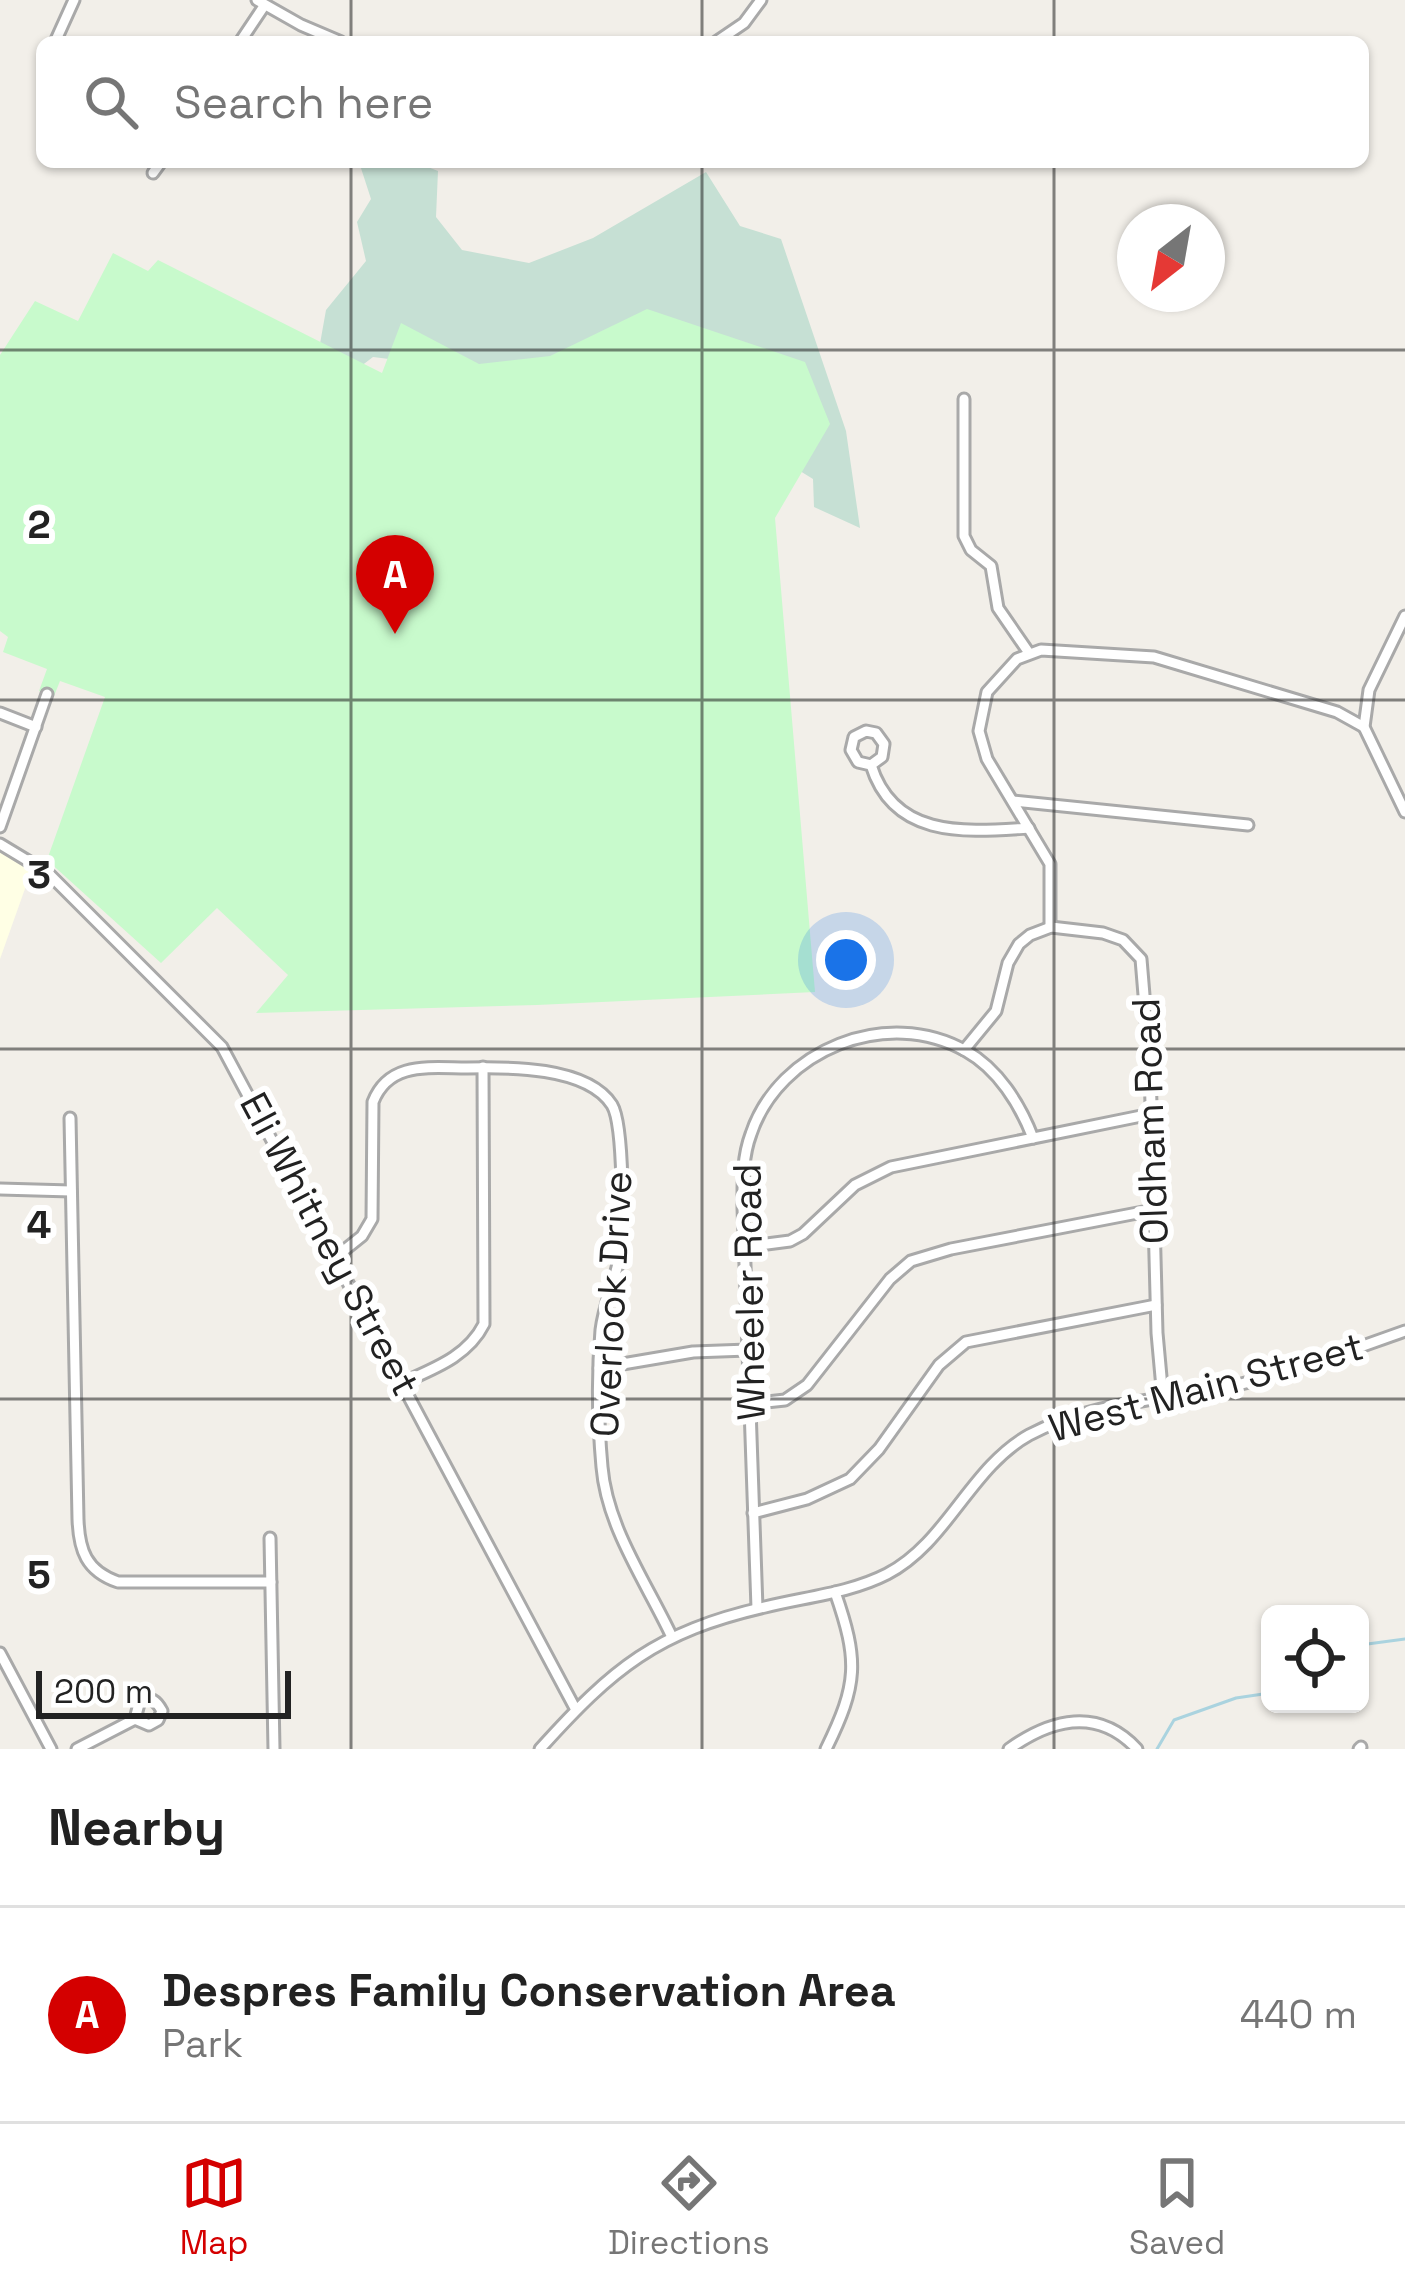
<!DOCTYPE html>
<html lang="en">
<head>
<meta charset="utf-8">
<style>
  :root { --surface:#fff; --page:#f2f2f2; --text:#222; --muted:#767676; --line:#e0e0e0; --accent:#d40000 }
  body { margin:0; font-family:"Space Grotesk",sans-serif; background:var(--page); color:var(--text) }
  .controls { position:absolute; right:36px; bottom:36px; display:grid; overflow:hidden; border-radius:18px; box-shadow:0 3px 9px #0004 }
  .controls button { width:108px; height:108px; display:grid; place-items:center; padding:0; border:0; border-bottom:3px solid var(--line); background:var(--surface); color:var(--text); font:60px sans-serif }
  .compass { position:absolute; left:1117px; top:204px; width:108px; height:108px; border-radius:50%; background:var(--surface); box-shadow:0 3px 9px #0004; rotate:211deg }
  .scale { position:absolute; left:36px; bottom:30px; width:255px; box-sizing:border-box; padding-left:12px; border:6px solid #222; border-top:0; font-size:33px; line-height:42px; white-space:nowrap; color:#222; -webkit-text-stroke:9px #fff; paint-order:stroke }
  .you { position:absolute; left:846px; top:960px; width:42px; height:42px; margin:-30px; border:9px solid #fff; border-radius:50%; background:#1a73e8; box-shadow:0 0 0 18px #1a73e833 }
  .badge { display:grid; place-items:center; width:78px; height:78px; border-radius:50%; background:var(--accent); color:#fff; font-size:39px; font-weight:700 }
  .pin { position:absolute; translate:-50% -99px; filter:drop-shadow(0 3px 6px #0008) }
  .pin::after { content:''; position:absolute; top:63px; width:42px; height:36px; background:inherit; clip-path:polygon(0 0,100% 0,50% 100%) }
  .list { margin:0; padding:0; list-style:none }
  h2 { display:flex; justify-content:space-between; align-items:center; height:156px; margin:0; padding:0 48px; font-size:51px }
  h2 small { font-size:39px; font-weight:400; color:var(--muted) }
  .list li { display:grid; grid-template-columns:78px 1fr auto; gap:36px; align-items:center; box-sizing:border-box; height:216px; padding:0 48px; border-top:3px solid var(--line) }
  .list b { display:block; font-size:45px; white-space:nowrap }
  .list p { margin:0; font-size:39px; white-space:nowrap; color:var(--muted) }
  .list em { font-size:39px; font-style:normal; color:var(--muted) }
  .icon { flex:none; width:66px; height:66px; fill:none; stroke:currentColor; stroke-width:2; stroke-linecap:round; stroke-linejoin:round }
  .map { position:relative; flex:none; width:1405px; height:1749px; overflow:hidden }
  .search { position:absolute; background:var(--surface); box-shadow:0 3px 9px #0004; left:36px; right:36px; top:36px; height:132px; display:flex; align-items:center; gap:30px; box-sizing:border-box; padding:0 42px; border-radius:18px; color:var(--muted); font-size:45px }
  .sheet { height:372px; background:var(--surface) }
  nav { display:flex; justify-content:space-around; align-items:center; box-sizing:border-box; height:168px; border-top:3px solid var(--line); background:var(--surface); font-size:33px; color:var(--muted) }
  nav a { display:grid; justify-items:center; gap:6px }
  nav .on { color:var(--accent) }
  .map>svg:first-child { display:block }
</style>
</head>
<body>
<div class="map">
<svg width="1405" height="1749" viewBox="0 0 1405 1749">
  <rect width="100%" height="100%" fill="#f2efe9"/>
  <!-- education -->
  <path fill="#ffffe5" d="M0,851L32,869L0,959Z"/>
  <!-- wetland -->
  <path fill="#c6e0d4" d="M359,162H415L438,171L436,217L462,250L529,263L593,238L706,172L740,226L781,239L846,431L860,528L814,507L813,479L740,434L405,361L373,357L348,376L318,355L326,310L366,261L357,222L371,199Z"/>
  <!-- park -->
  <path fill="#c8facc" d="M113,253L148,271L158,260L382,373L401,323L479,364L550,356L647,309L805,362L830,424L775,518L815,992L537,1005L256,1013L288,975L217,908L161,963L47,860L105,697L60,681L54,696L39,691L47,669L3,652L8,637L0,631V355L35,301L78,321Z"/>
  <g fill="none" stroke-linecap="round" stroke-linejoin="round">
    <!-- stream -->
    <g stroke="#aad3df" stroke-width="3">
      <path d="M1360,1645L1405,1639"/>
      <path d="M1157,1749L1174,1720L1236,1698L1270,1693"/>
    </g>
    <!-- minor casing -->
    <g stroke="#a9a9a9" stroke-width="15">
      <g id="minor">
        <path d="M257,0L301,25L341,42"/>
        <path d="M55,42L74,0"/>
        <path d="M240,42L264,6"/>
        <path d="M716,42L744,23L761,0"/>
        <path d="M153,173L161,162"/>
        <path d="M964,399V536L971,550L991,566L998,608L1029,653"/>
        <path d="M1405,616L1369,690L1364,727L1405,812"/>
        <path d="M0,713L36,727"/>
        <path d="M871,765L858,762L851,750L854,737L866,731L876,733L884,744L882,757L871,765C894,839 965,832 1029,828"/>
        <path d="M1013,801L1248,825"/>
        <path d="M0,827L47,694"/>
        <path d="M0,844L48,873L222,1047L576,1710"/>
        <path d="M1050,927V864L987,759L979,731L987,692L1017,659L1041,650L1154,657L1337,712L1364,727"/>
        <path d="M964,1050L996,1011L1008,963L1019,944L1030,935L1051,927L1103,933L1123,940L1141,959L1150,1067L1157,1333L1163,1399"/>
        <path d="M70,1118L78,1519C79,1550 86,1571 118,1582H271"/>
        <path d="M0,1189L71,1191"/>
        <path d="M744,1247L790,1241L803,1234L855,1185L891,1167L1151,1114"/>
        <path d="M337,1256L362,1236L372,1219L373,1102C389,1061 430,1068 467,1068C507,1067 587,1066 612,1105C624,1125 624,1234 619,1259C614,1284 604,1305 601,1330C597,1375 598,1423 602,1467C607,1527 646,1582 671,1635"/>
        <path d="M599,1368L693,1352L748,1350"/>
        <path d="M404,1382C435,1368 468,1356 484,1324L483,1067"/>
        <path d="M749,1404L785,1400L807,1385L890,1279L911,1261L951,1249L1153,1210"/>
        <path d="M753,1513L807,1499L850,1479L879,1449L939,1365L966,1342L1156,1305"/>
        <path d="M270,1538L274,1749"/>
        <path d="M757,1608L743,1208C743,1183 742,1158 751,1134C779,1050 887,1006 966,1051C998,1069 1020,1104 1033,1138"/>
        <path d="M0,1653L51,1749"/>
        <path d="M77,1749L135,1719L149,1725L158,1720L162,1711C156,1700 151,1697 140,1700L135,1719"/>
        <path d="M540,1749C613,1668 656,1632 765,1607C805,1597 850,1593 887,1574C947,1543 970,1468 1029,1435C1093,1401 1172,1399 1241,1384C1297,1371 1351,1350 1405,1331"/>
        <path d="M826,1749C858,1684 859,1661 835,1592"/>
        <path d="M1009,1749C1051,1719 1098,1707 1137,1749"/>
        <path d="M1359,1749L1361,1747"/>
      </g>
    </g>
    <!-- minor -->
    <use href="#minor" stroke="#fff" stroke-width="9"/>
  </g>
  <!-- grid -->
  <path fill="none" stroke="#222" stroke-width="3" stroke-opacity="0.55" d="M351,0V42M702,0V42M1054,0V42M351,162V1749M702,162V1749M1054,162V1749M0,350H1405M0,700H1405M0,1049H1405M0,1399H1405"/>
  <g text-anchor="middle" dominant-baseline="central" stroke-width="12" stroke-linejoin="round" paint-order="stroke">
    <!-- street labels -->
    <g font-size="39" fill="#222" stroke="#fff">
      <text transform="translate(1150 1121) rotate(-92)">Oldham Road</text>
      <text transform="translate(330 1244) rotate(62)">Eli Whitney Street</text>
      <text transform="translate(749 1292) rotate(-91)">Wheeler Road</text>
      <text transform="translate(611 1304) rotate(-87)">Overlook Drive</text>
      <text transform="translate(1206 1387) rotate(-15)">West Main Street</text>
    </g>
  </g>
  <g font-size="39" text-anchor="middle" font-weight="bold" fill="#222" stroke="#fff" stroke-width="12" stroke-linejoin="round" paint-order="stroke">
    <text x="39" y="538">2</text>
    <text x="39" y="888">3</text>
    <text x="39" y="1238">4</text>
    <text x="39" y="1588">5</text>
  </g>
</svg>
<div class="controls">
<button><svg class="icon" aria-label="locate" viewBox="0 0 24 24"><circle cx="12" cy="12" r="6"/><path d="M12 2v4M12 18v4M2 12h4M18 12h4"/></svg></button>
</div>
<svg class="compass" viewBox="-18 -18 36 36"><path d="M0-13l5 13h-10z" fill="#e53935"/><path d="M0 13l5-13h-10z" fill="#767676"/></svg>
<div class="scale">200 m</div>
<div class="you"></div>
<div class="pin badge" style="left:395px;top:634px">A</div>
<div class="search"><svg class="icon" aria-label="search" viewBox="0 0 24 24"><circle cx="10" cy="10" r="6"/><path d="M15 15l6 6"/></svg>Search here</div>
</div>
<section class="sheet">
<h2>Nearby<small></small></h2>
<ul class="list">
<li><span class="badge">A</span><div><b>Despres Family Conservation Area</b><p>Park</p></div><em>440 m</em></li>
</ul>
</section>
<nav>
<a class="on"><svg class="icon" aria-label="map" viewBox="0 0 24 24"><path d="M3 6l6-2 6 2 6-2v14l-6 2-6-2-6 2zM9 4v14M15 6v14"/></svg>Map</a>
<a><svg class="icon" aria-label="directions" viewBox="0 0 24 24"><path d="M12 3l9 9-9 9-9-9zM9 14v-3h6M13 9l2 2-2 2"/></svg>Directions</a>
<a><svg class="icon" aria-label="saved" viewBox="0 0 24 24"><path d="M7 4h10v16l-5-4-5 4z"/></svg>Saved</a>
</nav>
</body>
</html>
